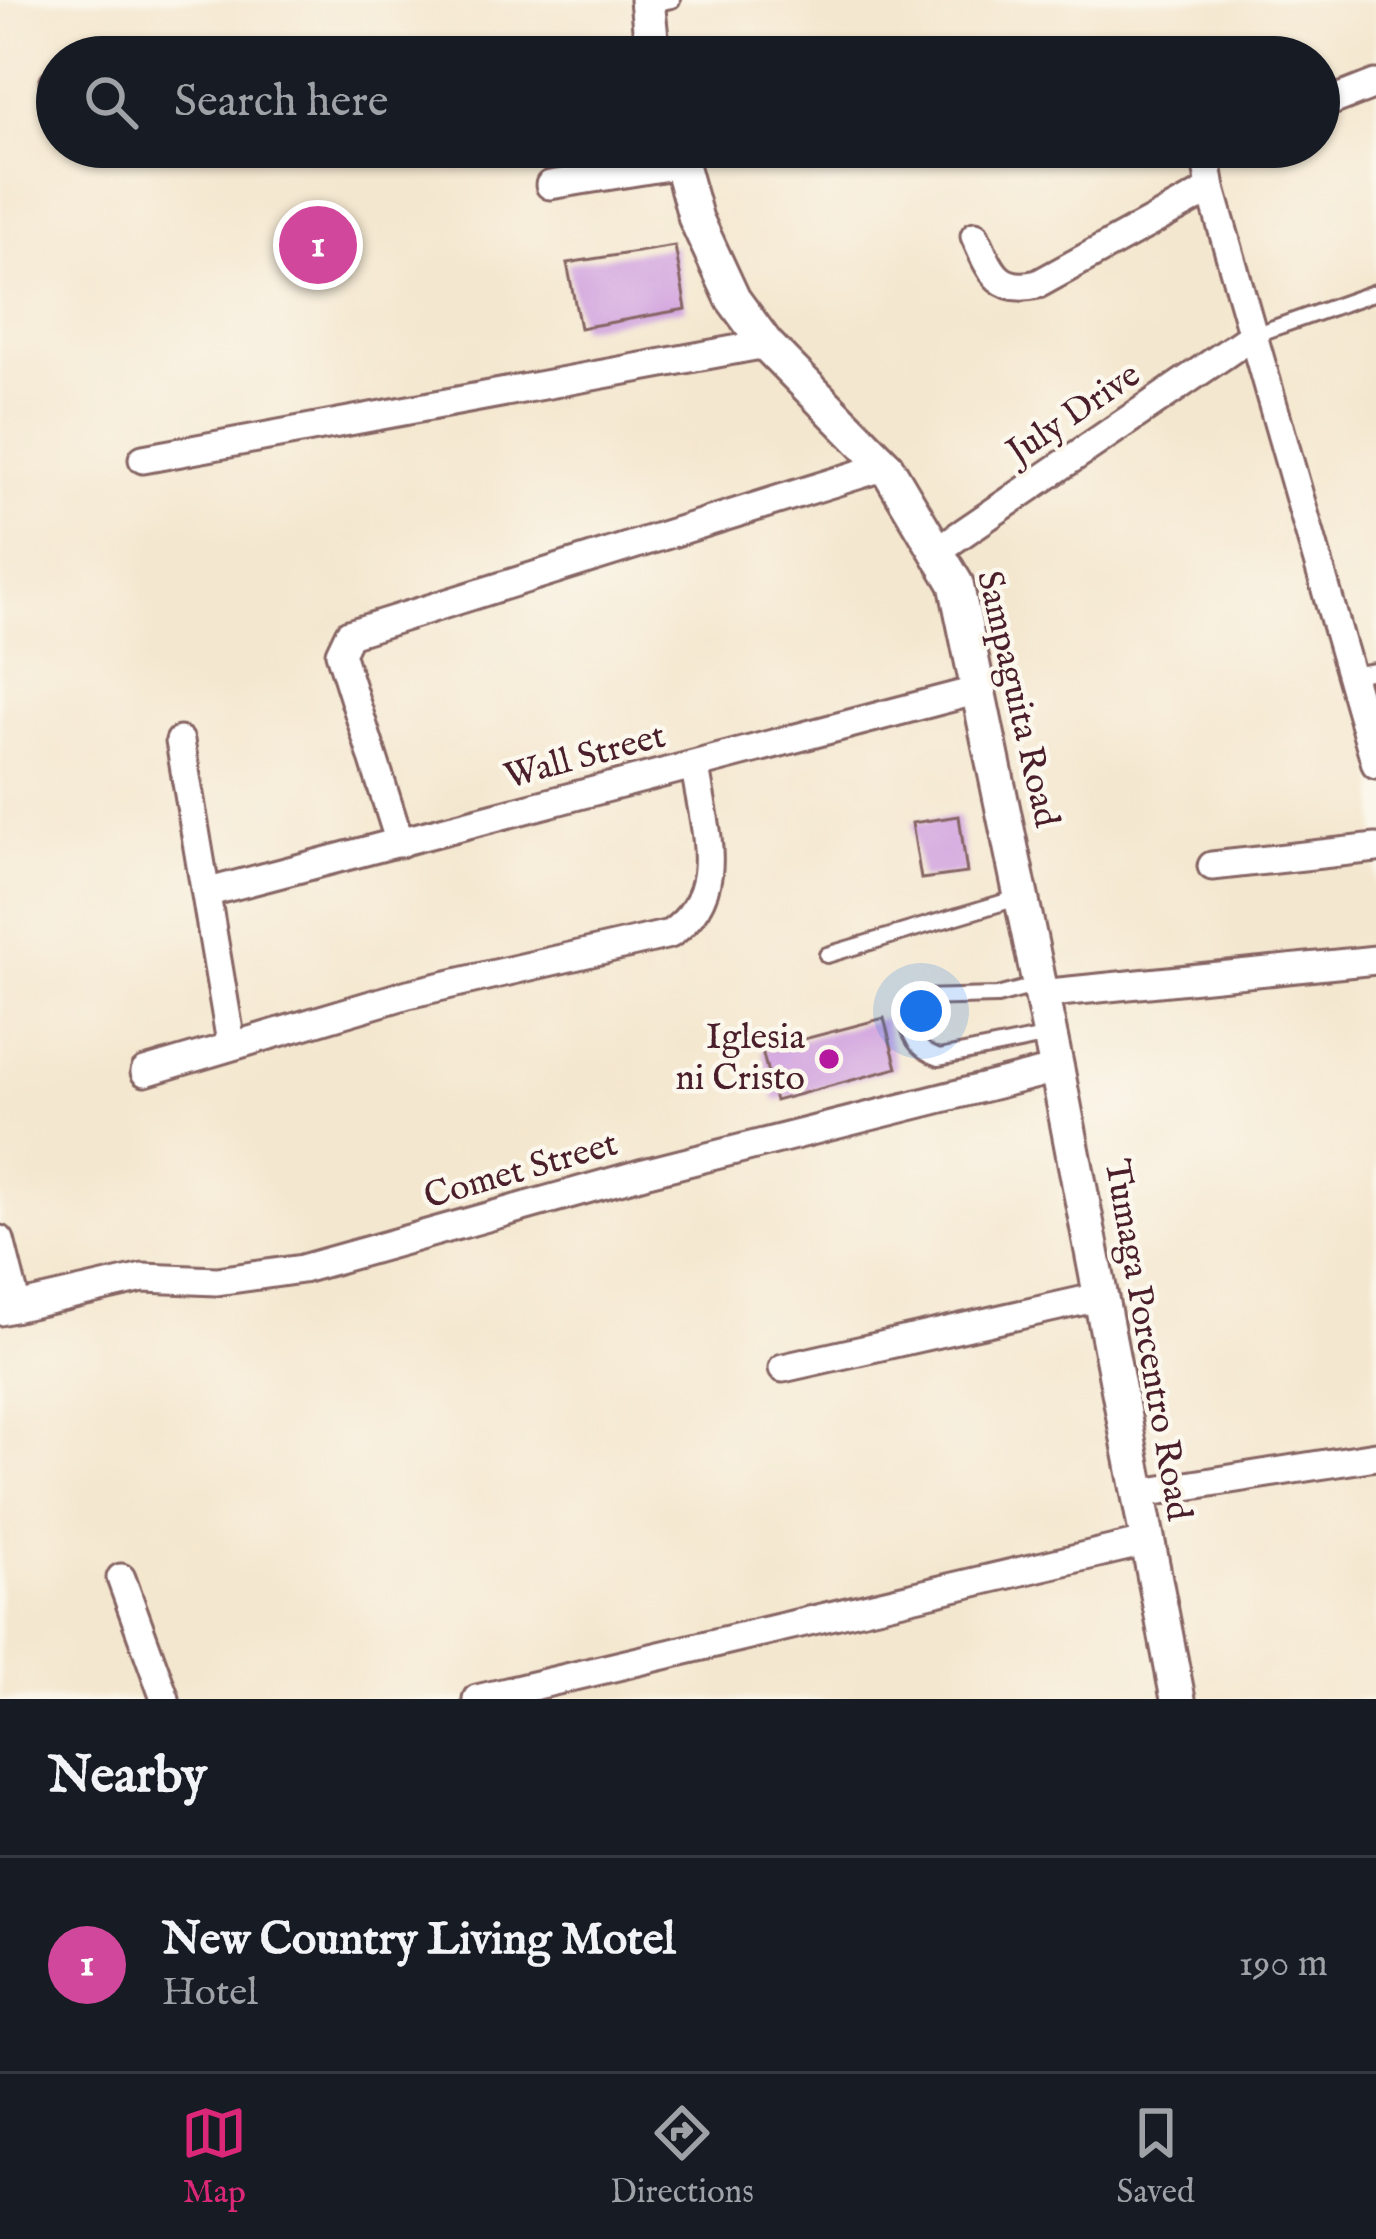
<!DOCTYPE html>
<html lang="en">
<head>
<meta charset="utf-8">
<style>
  :root { --surface:#171b24; --page:#20242c; --text:#f1f3f6; --muted:#9ea1a6; --line:#363941; --accent:#db2777 }
  body { margin:0; font-family:"IM FELL English",serif; background:var(--page); color:var(--text) }
  .you { position:absolute; left:921px; top:1011px; width:42px; height:42px; margin:-30px; border:9px solid #fff; border-radius:50%; background:#1a73e8; box-shadow:0 0 0 18px #1a73e833 }
  .badge { display:grid; place-items:center; width:78px; height:78px; border-radius:50%; background:var(--accent); color:#fff; font-size:39px; font-weight:700 }
  .pin { position:absolute; translate:-50% -50%; border:6px solid #fff; box-shadow:0 3px 12px #0006 }
  .list { margin:0; padding:0; list-style:none }
  h2 { display:flex; justify-content:space-between; align-items:center; height:156px; margin:0; padding:0 48px; font-size:51px }
  h2 small { font-size:39px; font-weight:400; color:var(--muted) }
  .list li { display:grid; grid-template-columns:78px 1fr auto; gap:36px; align-items:center; box-sizing:border-box; height:216px; padding:0 48px; border-top:3px solid var(--line) }
  .list b { display:block; font-size:45px; white-space:nowrap }
  .list p { margin:0; font-size:39px; white-space:nowrap; color:var(--muted) }
  .list em { font-size:39px; font-style:normal; color:var(--muted) }
  .icon { flex:none; width:66px; height:66px; fill:none; stroke:currentColor; stroke-width:2; stroke-linecap:round; stroke-linejoin:round }
  .map { position:relative; flex:none; width:1376px; height:1699px; overflow:hidden }
  .search { position:absolute; background:var(--surface); box-shadow:0 3px 9px #0004; left:36px; right:36px; top:36px; height:132px; display:flex; align-items:center; gap:30px; box-sizing:border-box; padding:0 42px; border-radius:66px; color:var(--muted); font-size:45px }
  .sheet { height:372px; background:var(--surface) }
  nav { display:flex; justify-content:space-around; align-items:center; box-sizing:border-box; height:168px; border-top:3px solid var(--line); background:var(--surface); font-size:33px; color:var(--muted) }
  nav a { display:grid; justify-items:center; gap:6px }
  nav .on { color:var(--accent) }
  .map>svg:first-child { display:block }
</style>
</head>
<body>
<div class="map">
<svg width="1376" height="1699" viewBox="0 0 1376 1699">
  <rect width="100%" height="100%" fill="#fbf7ec"/>
  <filter id="ink" filterUnits="userSpaceOnUse"><feTurbulence type="fractalNoise" baseFrequency=".00833" numOctaves="2"/><feDisplacementMap in="SourceGraphic" scale="24" xChannelSelector="R" yChannelSelector="G"/><feConvolveMatrix kernelMatrix="1 2 1 2 8 2 1 2 1" color-interpolation-filters="sRGB"/></filter>
  <filter id="wash" filterUnits="userSpaceOnUse"><feTurbulence type="fractalNoise" baseFrequency=".004" numOctaves="4" result="noise"/><feDisplacementMap in="SourceGraphic" scale="48" xChannelSelector="R" yChannelSelector="G"/><feGaussianBlur stdDeviation="2.7" result="paint"/><feColorMatrix in="noise" values="0 0 0 0 0 0 0 0 0 0 0 0 0 0 0 0 0 1.4 0 .05"/><feComposite in="paint" operator="in"/></filter>
  <g filter="url(#wash)">
    <rect width="100%" height="100%" fill="#f4e7cf"/>
    <g id="blocks">
      <!-- building -->
      <g fill="#c9d">
        <path d="M675,246L686,309L580,328L567,263Z"/>
        <path d="M959,816L967,873L921,879L912,823Z"/>
        <path d="M884,1018L897,1068L775,1101L762,1050Z"/>
      </g>
    </g>
  </g>
  <g filter="url(#ink)">
    <use href="#blocks" fill-opacity="0" stroke="#866564" stroke-width="3"/>
    <g fill="none" stroke-linecap="round" stroke-linejoin="round">
      <!-- service casing -->
      <g stroke="#866564" stroke-width="20">
        <g id="service">
          <path d="M647,5L672,0"/>
          <path d="M1251,336L1376,292"/>
          <path d="M1350,675L1376,671"/>
          <path d="M827,955L1021,897"/>
          <path d="M1038,985L997,996L918,998L907,1012C908,1036 916,1050 939,1058L1049,1036"/>
        </g>
      </g>
      <!-- minor casing -->
      <g stroke="#866564" stroke-width="33">
        <g id="minor">
          <path d="M54,83H57"/>
          <path d="M1319,106L1375,84"/>
          <path d="M1216,147L1206,158L1211,189L1376,764"/>
          <path d="M550,185L681,164"/>
          <path d="M975,236C990,269 997,294 1038,284L1211,189"/>
          <path d="M143,459L766,344"/>
          <path d="M938,550L1250,337"/>
          <path d="M180,741L231,1043"/>
          <path d="M400,843L340,653L349,634L886,466"/>
          <path d="M1212,866L1376,848"/>
          <path d="M209,892L979,690"/>
          <path d="M1040,994L1376,960"/>
          <path d="M145,1072L408,994L670,934C730,892 704,830 695,766"/>
          <path d="M0,1240L17,1307"/>
          <path d="M0,1311L143,1278L217,1281L302,1269L644,1173L1057,1069"/>
          <path d="M783,1368L1099,1297"/>
          <path d="M1136,1494L1376,1456"/>
          <path d="M121,1578L165,1699"/>
          <path d="M477,1699L1145,1542"/>
        </g>
      </g>
      <!-- tertiary casing -->
      <g stroke="#866564" stroke-width="39">
        <g id="tertiary">
          <path d="M647,0L653,57"/>
          <path d="M676,147L696,219L733,299L766,344L886,466L956,584L1057,1069L1178,1699"/>
        </g>
      </g>
      <!-- service -->
      <use href="#service" stroke="#fff" stroke-width="14"/>
      <!-- minor -->
      <use href="#minor" stroke="#fff" stroke-width="27"/>
      <!-- tertiary -->
      <use href="#tertiary" stroke="#fff" stroke-width="33"/>
    </g>
  </g>
  <!-- markers -->
  <circle fill="#b5179e" stroke="#fbf7ec" stroke-width="4.5" cx="829" cy="1059" r="12"/>
  <g text-anchor="middle" dominant-baseline="central" stroke-width="9" stroke-linejoin="round" paint-order="stroke">
    <!-- street labels -->
    <g font-size="36" fill="#4a1f2b" stroke="#fbf7ec">
      <text transform="translate(1074 414) rotate(-34)">July Drive</text>
      <text transform="translate(1017 699) rotate(77)">Sampaguita Road</text>
      <text transform="translate(585 757) rotate(-15)">Wall Street</text>
      <text transform="translate(521 1171) rotate(-16)">Comet Street</text>
      <text transform="translate(1147 1340) rotate(80)">Tumaga Porcentro Road</text>
    </g>
    <!-- poi labels -->
    <g font-size="36" fill="#4a1f2b" stroke="#fbf7ec" text-anchor="end">
      <text x="805" y="1038">Iglesia<tspan x="805" dy="41">ni Cristo</tspan></text>
    </g>
  </g>
</svg>
<div class="you"></div>
<div class="pin badge" style="left:318px;top:245px;background:#d1479c">1</div>
<div class="search"><svg class="icon" aria-label="search" viewBox="0 0 24 24"><circle cx="10" cy="10" r="6"/><path d="M15 15l6 6"/></svg>Search here</div>
</div>
<section class="sheet">
<h2>Nearby<small></small></h2>
<ul class="list">
<li><span class="badge" style="background:#d1479c">1</span><div><b>New Country Living Motel</b><p>Hotel</p></div><em>190 m</em></li>
</ul>
</section>
<nav>
<a class="on"><svg class="icon" aria-label="map" viewBox="0 0 24 24"><path d="M3 6l6-2 6 2 6-2v14l-6 2-6-2-6 2zM9 4v14M15 6v14"/></svg>Map</a>
<a><svg class="icon" aria-label="directions" viewBox="0 0 24 24"><path d="M12 3l9 9-9 9-9-9zM9 14v-3h6M13 9l2 2-2 2"/></svg>Directions</a>
<a><svg class="icon" aria-label="saved" viewBox="0 0 24 24"><path d="M7 4h10v16l-5-4-5 4z"/></svg>Saved</a>
</nav>
</body>
</html>
